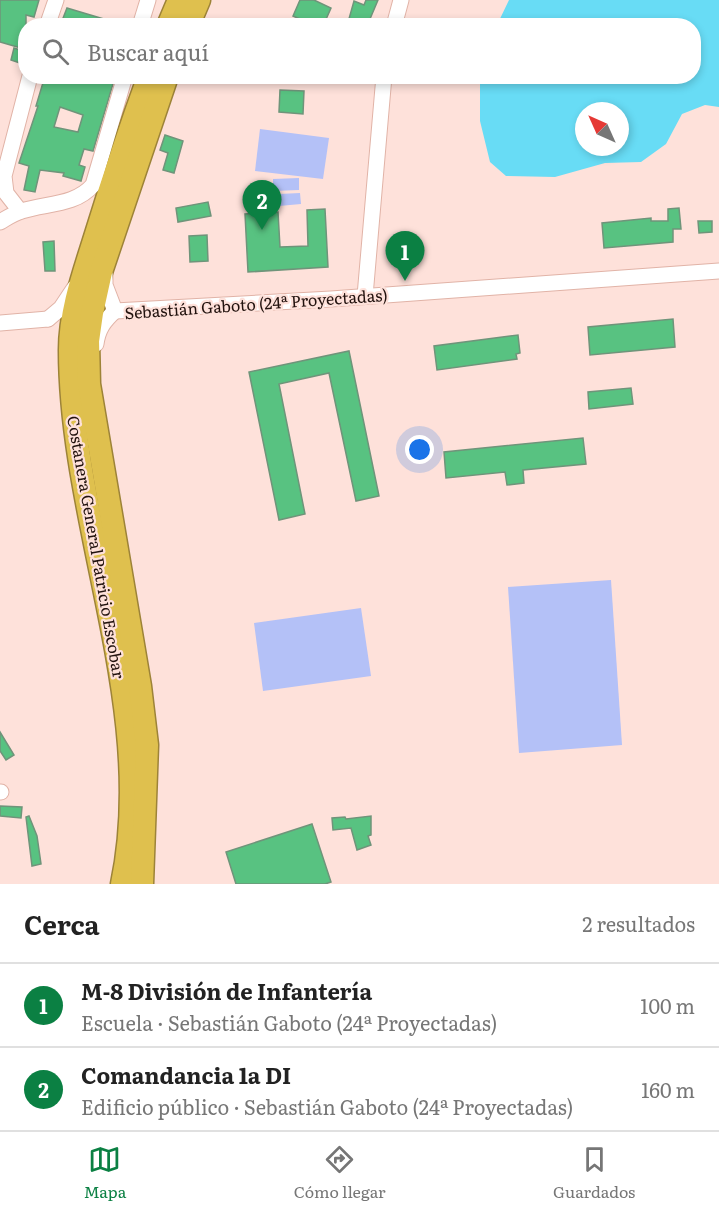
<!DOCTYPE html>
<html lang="es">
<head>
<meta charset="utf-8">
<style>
  :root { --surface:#fff; --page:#f2f2f2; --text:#222; --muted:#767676; --line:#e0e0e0; --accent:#0b8043 }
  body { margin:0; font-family:Literata,serif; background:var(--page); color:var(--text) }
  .compass { position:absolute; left:575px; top:102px; width:54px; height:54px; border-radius:50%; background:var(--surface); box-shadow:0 3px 9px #0003; rotate:315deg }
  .you { position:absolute; left:420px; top:450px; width:21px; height:21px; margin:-15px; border:4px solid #fff; border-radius:50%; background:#1a73e8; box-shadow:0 0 0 9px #1a73e833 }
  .badge { display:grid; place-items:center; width:39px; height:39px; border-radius:50%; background:var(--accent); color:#fff; font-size:20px; font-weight:700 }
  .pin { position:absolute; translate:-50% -50px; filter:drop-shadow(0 2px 3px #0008) }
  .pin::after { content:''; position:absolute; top:32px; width:21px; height:18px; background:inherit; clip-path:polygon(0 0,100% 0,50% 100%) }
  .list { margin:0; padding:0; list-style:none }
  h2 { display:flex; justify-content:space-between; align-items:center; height:78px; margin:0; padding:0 24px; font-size:26px }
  h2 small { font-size:20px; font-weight:400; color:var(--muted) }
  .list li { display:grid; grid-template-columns:39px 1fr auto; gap:18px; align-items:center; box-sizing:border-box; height:84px; padding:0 24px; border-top:2px solid var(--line) }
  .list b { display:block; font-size:22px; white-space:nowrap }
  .list p { margin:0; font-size:20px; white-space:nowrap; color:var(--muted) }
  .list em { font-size:20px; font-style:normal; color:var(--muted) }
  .icon { flex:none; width:33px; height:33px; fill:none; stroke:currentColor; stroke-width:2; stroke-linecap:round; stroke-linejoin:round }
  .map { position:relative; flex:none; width:719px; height:884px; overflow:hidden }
  .search { position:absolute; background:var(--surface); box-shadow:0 3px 9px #0003; left:18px; right:18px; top:18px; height:66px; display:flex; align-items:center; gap:15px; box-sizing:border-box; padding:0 21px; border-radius:24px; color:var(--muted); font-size:22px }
  .sheet { height:246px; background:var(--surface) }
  nav { display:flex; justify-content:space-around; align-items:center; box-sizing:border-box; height:84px; border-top:2px solid var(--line); background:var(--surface); font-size:16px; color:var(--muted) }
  nav a { display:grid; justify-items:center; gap:3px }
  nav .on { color:var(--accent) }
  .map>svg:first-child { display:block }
</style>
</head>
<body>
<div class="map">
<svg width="719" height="884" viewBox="0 0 719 884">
  <rect width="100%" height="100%" fill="#fee1da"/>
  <!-- green -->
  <g fill="#b4c1f7">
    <path d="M260,129L329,138L323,179L255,171Z"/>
    <path d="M299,178V190L273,191V179Z"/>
    <path d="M300,193L301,204L279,206V194Z"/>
    <path d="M611,580L622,745L519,753L508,587Z"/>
    <path d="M361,608L371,676L263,691L254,623Z"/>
  </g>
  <!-- water -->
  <path fill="#68dcf5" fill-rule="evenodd" d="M509,0H719V107L705,105L682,114L666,144L641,162L605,163L555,177L506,176L490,162L480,121V77L694,76V26L497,25ZM584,111H620V147H584Z"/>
  <!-- building -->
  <g fill="#58c281" stroke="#6f947a" stroke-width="1.5" fill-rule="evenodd">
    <path d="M0,0H39L34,17L26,15V32L21,48L0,42Z"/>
    <path d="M300,0H314L331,8L323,26H316L293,16Z"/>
    <path d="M366,0H378L367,26H347L354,1L364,5Z"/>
    <path d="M67,8L114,22L113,26H60Z"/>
    <path d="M14,48L23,51L20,63L11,60Z"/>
    <path d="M45,76L115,77L93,151L84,149L79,165L85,167L81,181L63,176L64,173L40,170L35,192L24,190L29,166L19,163L38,106H36ZM60,107L83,115L78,132L54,127Z"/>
    <path d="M280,90L304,91L303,114L279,112Z"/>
    <path d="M165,135L183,141L174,173L163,170L168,153L160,150Z"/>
    <path d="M208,202L211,216L178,222L176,208Z"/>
    <path d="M679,208L681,229H673V242L604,248L602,223L651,218V221H668V209Z"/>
    <path d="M325,209L328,267L248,272L245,214L278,212L280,247L308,246L307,210Z"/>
    <path d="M698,221H712V232L699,233Z"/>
    <path d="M207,235L208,261L190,262L189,236Z"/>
    <path d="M54,241L55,271H45L43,242Z"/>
    <path d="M673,319L675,347L590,355L588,327Z"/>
    <path d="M518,335L520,353L516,354L517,359L437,370L434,346Z"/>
    <path d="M349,351L379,496L356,501L329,373L279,384L305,514L279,520L249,372Z"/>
    <path d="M631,388L633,404L589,409L588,392Z"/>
    <path d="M583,438L586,464L523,470L524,483L507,485L505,472L446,478L444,452Z"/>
    <path d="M0,732L14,755L6,760L0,751Z"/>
    <path d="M0,806L22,807L21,818L0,816Z"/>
    <path d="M29,816L37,836L41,864L32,866L26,817Z"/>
    <path d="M371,816V835L368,836L371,845L357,850L351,828L333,830L332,818L345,817L346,819Z"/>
    <path d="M312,824L331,882L325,884H236L226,852Z"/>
  </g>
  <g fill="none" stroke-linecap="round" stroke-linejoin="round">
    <!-- minor casing -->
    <g stroke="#e1b3a7" stroke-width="17">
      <g id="minor">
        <path d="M47,26L56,0"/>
        <path d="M140,26L148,0"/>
        <path d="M394,26L401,0"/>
        <path d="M20,211L6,193L4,176L30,76"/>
        <path d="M0,222C7,218 14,213 22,211C46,203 75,206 93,185L125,76"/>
        <path d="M105,274V285L115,311"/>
        <path d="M365,296L384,76"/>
        <path d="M115,311L331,299L719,271"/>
        <path d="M48,319L61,308L75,287"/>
        <path d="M0,323L48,319"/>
        <path d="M96,344C98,329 104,321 115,311"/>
        <path d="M0,792H1"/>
      </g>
    </g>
    <!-- highway casing -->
    <g stroke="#9d8338" stroke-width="25">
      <g id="highway">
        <path d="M168,26L179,0"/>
        <path d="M188,26L199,0"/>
        <path d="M122,884C159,708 70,526 70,350C70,309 85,270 97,231C113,179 130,128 149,76"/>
        <path d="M142,884L147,745L140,686L89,384L88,341L92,313L101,272L167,76"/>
      </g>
    </g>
    <!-- minor -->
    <use href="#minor" stroke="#fff" stroke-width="15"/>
    <!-- highway -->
    <use href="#highway" stroke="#dfc04e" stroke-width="22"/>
  </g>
  <g text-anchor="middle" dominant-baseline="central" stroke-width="4.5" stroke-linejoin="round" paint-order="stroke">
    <!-- street labels -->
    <g font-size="16" fill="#22120e" stroke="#fee1da">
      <text transform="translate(256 303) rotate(-4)">Sebastián Gaboto (24ª Proyectadas)</text>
      <text transform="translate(97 547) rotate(80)">Costanera General Patricio Escobar</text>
    </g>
  </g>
</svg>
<svg class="compass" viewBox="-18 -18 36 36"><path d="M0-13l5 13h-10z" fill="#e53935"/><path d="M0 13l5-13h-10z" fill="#767676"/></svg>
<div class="you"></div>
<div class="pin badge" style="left:405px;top:281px">1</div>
<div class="pin badge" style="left:262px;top:230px">2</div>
<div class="search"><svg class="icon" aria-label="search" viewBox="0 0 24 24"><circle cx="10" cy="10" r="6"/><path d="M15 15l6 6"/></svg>Buscar aquí</div>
</div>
<section class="sheet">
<h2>Cerca<small>2 resultados</small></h2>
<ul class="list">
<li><span class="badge">1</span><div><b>M-8 División de Infantería</b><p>Escuela · Sebastián Gaboto (24ª Proyectadas)</p></div><em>100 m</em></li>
<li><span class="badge">2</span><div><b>Comandancia 1a DI</b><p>Edificio público · Sebastián Gaboto (24ª Proyectadas)</p></div><em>160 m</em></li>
</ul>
</section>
<nav>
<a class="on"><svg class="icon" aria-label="map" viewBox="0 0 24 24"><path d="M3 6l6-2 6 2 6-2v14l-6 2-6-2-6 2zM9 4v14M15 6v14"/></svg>Mapa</a>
<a><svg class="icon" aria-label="directions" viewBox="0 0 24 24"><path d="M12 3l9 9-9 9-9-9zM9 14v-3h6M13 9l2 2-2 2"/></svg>Cómo llegar</a>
<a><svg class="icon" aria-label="saved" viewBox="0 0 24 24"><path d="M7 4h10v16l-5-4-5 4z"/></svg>Guardados</a>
</nav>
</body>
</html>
